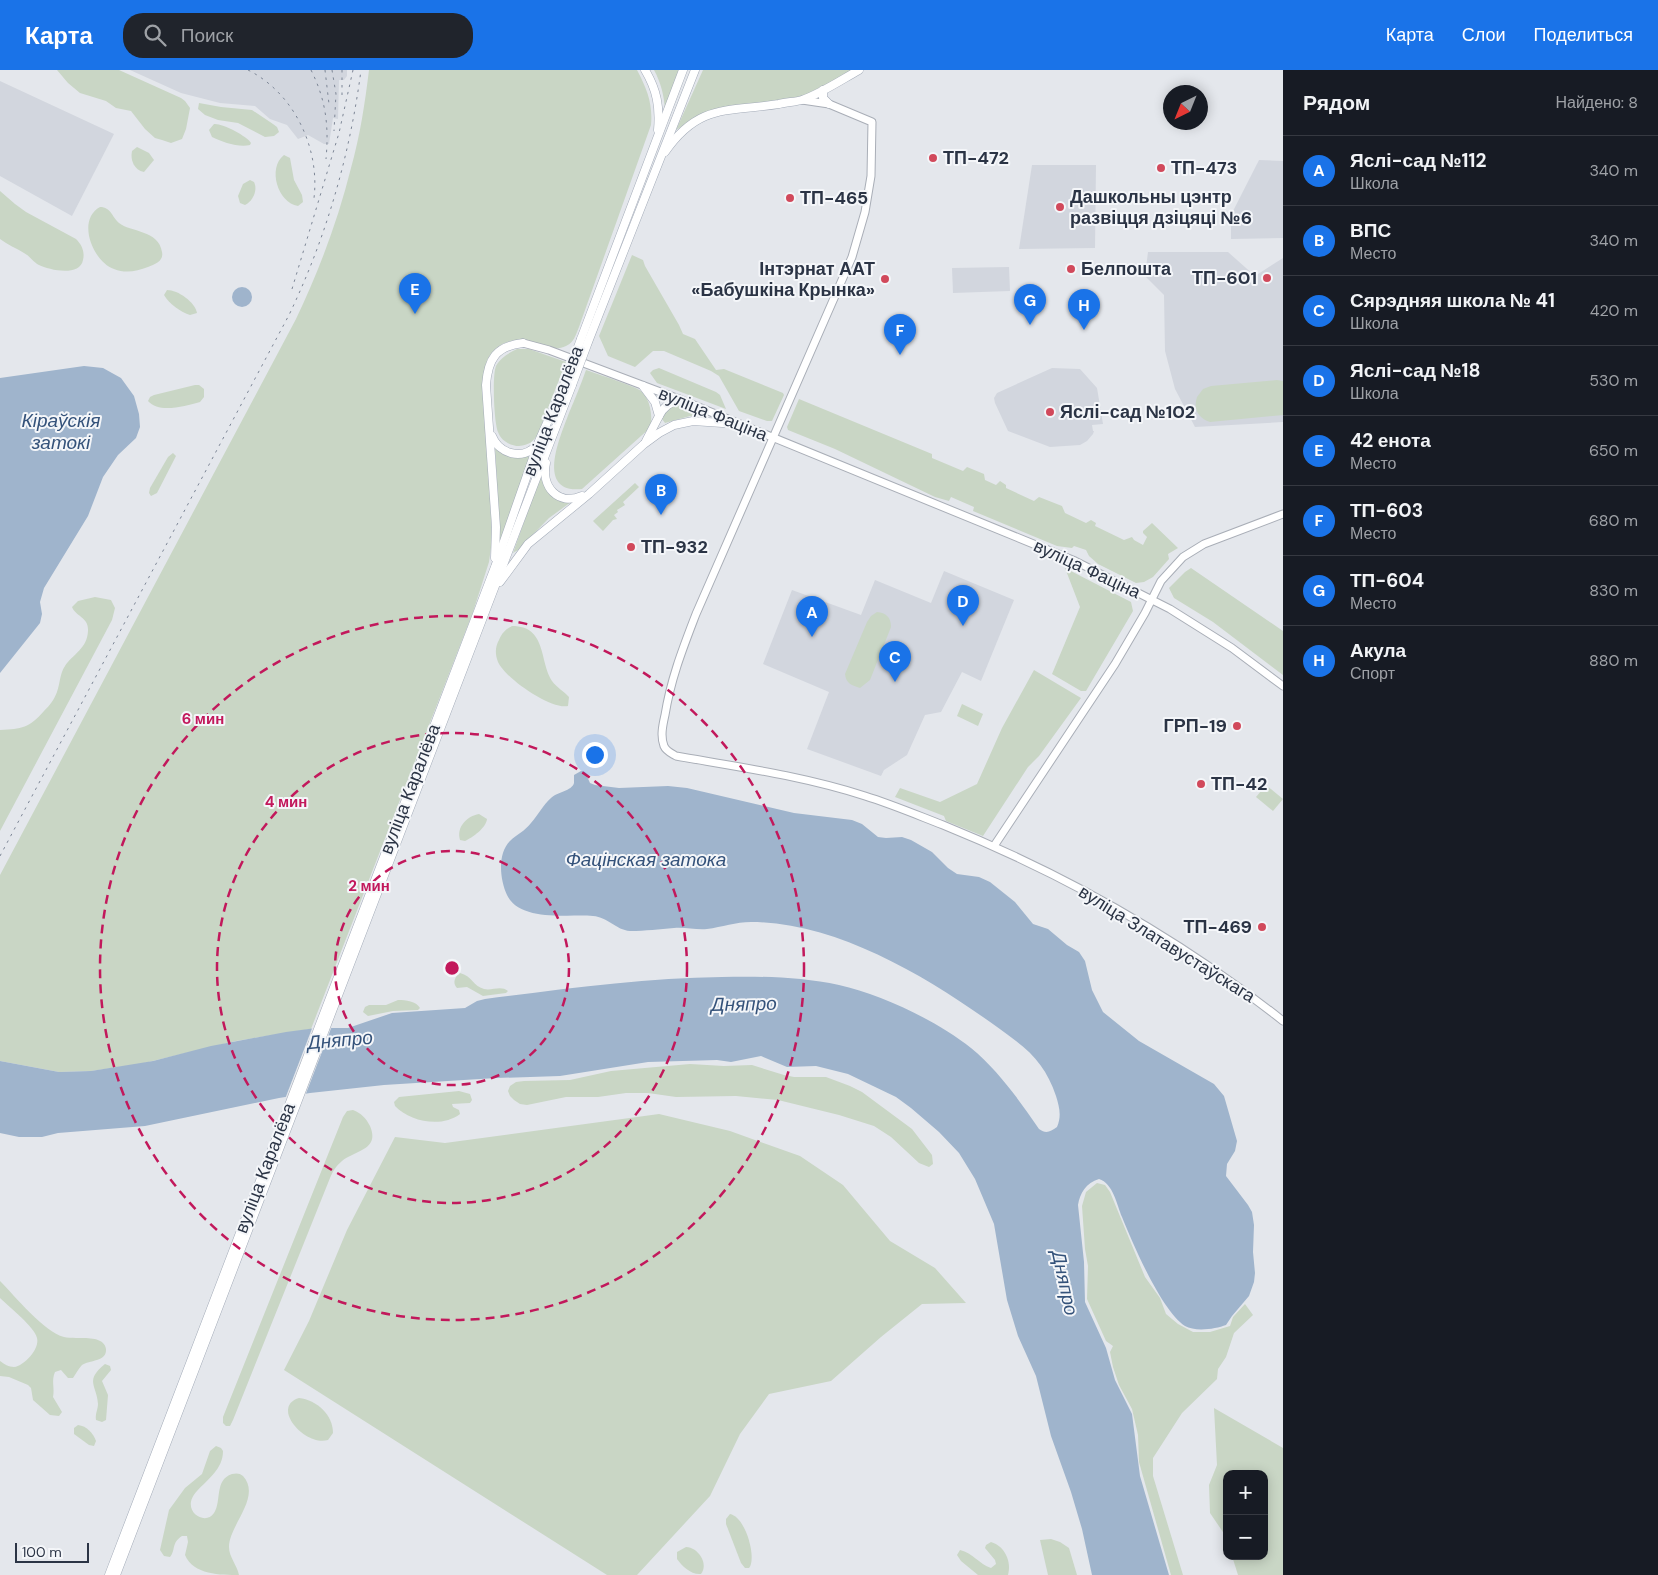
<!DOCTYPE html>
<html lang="ru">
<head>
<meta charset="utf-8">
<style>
  :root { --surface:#171b24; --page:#20242c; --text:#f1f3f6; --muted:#9ea1a6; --line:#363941; --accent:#1a73e8 }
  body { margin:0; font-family:"DM Sans",sans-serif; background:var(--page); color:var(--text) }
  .controls { position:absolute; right:15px; bottom:15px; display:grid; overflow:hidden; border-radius:10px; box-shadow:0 2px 12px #0003 }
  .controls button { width:45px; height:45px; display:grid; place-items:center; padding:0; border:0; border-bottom:1px solid var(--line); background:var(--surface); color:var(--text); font:25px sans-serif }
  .compass { position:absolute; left:1163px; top:15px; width:45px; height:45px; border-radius:50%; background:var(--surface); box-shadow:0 2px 12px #0003; rotate:223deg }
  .scale { position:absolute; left:15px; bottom:12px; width:74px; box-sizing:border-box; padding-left:5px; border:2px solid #2b3445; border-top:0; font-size:14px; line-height:18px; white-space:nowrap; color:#2b3445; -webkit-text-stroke:4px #f4f6f9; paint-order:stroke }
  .you { position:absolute; left:594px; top:684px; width:18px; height:18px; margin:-12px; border:4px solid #fff; border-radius:50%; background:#1a73e8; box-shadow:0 0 0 8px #1a73e833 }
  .badge { display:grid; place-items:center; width:32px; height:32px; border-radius:50%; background:var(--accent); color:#fff; font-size:16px; font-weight:700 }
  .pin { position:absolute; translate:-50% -41px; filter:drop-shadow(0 1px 2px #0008) }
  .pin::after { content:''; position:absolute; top:26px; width:18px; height:15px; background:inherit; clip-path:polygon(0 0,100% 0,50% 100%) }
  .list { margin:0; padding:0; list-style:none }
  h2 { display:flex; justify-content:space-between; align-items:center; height:65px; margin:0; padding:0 20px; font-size:21px }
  h2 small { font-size:16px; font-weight:400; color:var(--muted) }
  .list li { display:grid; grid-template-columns:32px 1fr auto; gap:15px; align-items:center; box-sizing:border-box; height:70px; padding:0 20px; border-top:1px solid var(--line) }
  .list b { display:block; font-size:19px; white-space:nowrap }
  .list p { margin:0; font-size:16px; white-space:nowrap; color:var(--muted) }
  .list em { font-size:16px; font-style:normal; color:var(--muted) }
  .icon { flex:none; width:28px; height:28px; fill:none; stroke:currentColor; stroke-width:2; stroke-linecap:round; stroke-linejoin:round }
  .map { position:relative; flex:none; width:1283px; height:1505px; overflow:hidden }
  header { display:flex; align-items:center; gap:30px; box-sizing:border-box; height:70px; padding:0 25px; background:var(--accent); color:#fff }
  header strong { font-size:24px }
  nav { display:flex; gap:28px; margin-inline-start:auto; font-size:18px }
  .search { width:350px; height:45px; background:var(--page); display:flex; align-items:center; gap:12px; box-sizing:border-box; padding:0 18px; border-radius:20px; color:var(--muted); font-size:19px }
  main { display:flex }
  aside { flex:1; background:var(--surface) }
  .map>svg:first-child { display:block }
</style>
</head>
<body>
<header>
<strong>Карта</strong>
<div class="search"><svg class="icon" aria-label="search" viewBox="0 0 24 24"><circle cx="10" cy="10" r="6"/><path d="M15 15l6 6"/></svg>Поиск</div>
<nav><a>Карта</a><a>Слои</a><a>Поделиться</a></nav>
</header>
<main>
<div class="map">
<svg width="1283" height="1505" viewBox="0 0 1283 1505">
  <rect width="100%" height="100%" fill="#e4e7ec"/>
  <!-- built -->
  <g fill="#d2d6de">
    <path d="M130,0H347V6L344,10H339L338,49L333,48L329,74H324L308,65L298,69L287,55L270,49L255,36L220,33L181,23Z"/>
    <path d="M0,11L114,64L72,146L0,106Z"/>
    <path d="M1259,90L1283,91V168L1231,169V145Z"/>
    <path d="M1032,95H1096L1095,178L1019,179Z"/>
    <path d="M1148,182H1228L1255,206L1283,188V352L1195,357L1175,319L1165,281L1164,225L1145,206Z"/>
    <path d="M1009,197L1010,221L953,223L952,198Z"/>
    <path d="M1052,298L1080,299L1097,318L1103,354L1092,355L1093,361H1094L1093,364L1087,371L1080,375L1050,377L1008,361L995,333L994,328L997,323Z"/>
    <path d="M944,501L1014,530L981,611L962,602L941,642L925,645L907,685L884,700L881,706L807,679L829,622L763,594L792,520L861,545L875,510L931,533Z"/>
  </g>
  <!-- green -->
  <g fill="#c9d6c5">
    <path d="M57,0H119L181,28L185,31L190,38L186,59L182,69L171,73L162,70L155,68L145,59L131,41L116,38L106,31L80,23L68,13Z"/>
    <path d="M369,0H637C647,19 653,34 651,55L579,257C576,264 574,273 566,276C546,286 526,259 499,276C488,284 485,293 484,306L492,470L489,492L473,542L311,959L236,971L140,994L91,1001L59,1002L0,991V805L296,249C319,201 338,150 351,98C360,66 365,33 369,0Z"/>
    <path d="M654,0H679L665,40C664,25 661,13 654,0Z"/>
    <path d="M703,0H854L821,19L800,28L731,37L704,43L676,60Z"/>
    <path d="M199,33L221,37L252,40L273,54L277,57L279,62L274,66L265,67L238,53L218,50L205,45L198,39Z"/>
    <path d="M214,54C222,53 247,66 251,73L250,75C239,78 222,72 212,67L209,60Z"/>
    <path d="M137,77L149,83L154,90L144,102C134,100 130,90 132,81Z"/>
    <path d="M284,85L290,88L294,110L302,125L303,132L298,136C278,133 267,98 284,85Z"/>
    <path d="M250,110L254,112C258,120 253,131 245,135L240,133L238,126L243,114Z"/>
    <path d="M0,121L15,134L26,142L76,169C82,175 85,182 83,190C80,207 49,200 39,195C33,192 30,186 24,183C16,178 8,175 0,169Z"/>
    <path d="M100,137C111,137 112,147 119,153C130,162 159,160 162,182C164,191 155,194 148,197C137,201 126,204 114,199C93,192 76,150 100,137Z"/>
    <path d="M632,185L643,190L645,196L679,255L683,264L695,269L716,300L724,299L783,323L784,325L772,351H767L739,341L719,306L711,301L664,281H653L635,297L608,286L599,266Z"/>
    <path d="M167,220C178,220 195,232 197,243L190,245C181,242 169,234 164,225Z"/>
    <path d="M517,279H529L566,292L538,364C533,372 529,375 519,376C511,376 501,371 498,362C494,352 492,306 496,296C501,287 509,283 517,279Z"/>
    <path d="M659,298L716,322L720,325L726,339L657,313L650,303L653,300Z"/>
    <path d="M586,300C597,304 635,316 641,321C651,330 652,345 651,357L582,419C534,424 561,365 569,343C575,329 581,314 586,300Z"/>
    <path d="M1277,310L1283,311V345L1210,352C1198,348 1193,339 1197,327L1203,319L1211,316Z"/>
    <path d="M195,315H199L204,319V327L200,332C185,336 159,344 148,331L150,327L154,325Z"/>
    <path d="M799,329L932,384V388L963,401L967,397L984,404L985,410L996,415L1000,411L1006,415V418L1034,431L1039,427L1062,436L1065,443L1086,453L1091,450L1096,453L1095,456L1124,470L1132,467L1134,470L1143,475L1147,467L1143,463V461L1152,453L1178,478L1168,484L1169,489L1153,507L1144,512L1136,513L1098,494L1089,486L1086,480L1074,476L1072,478L1057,476L973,441L974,437L951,427L949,431L935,427L835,379L788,360L787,357Z"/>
    <path d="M677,334L706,346H690L665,353L662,349C665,341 669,337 677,334Z"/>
    <path d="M495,376L528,385L530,390L500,473Z"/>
    <path d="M173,383L176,386L175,388L157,423L151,426L149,423L150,418L168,387Z"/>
    <path d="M540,407C548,422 554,430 571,432L549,448L518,480L513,483Z"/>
    <path d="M635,413L639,417L623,432L625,435L617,440L618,442L614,445L617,449L613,450L603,461L593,451Z"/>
    <path d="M1065,498L1131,532L1133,541L1086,621H1081L1052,604L1080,537Z"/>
    <path d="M1191,498L1283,561V605L1213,552L1174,528L1169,518L1185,502Z"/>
    <path d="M95,527L111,530L115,538L112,550L0,761V660C22,659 29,658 44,641C50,635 54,630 57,622C60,613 60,603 65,596C73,584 87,579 88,561C89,547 76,547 72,537L78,531Z"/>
    <path d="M877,542C886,543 891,547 891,557L870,610L860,618C852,615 846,614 845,604L867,552L871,546Z"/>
    <path d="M512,556C547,556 539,591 552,611C557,618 564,621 569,627L568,636C551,640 505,608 498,592C495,584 495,577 499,570C502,563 506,559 512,556Z"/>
    <path d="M1034,600L1081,628L1039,686L1028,697L983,766L946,751L944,746L895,727L900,718L940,732L977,714L1002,658Z"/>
    <path d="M962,634L983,644L978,656L957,646Z"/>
    <path d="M1266,715L1283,729L1273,741L1256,727Z"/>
    <path d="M479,744L487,749C486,758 473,767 465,771L460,770C456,757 467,746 479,744Z"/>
    <path d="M460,903C472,906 473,916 484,919C492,921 501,915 508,921L506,923L483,926L467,917L457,918C452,913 455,906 460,903Z"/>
    <path d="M398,930C406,930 416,931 420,938L418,940L393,941L368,946L363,942L365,937L369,935H386Z"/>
    <path d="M690,994L724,996L752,995L784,1005L794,1007H826L850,1016L862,1022L912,1059L932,1085L933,1094L929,1097L919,1093L891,1067L874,1056L839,1045L778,1030L736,1026L676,1027L648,1023H626L598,1027H566L527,1035L520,1034L514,1030L510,1026L508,1021L510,1016L516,1012L524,1011L570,1010L611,1001Z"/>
    <path d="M459,1021L470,1024L472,1030L470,1033L452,1034L453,1037L459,1040L460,1044C442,1058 410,1052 395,1036L394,1032L399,1027Z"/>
    <path d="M353,1040C361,1043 366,1048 370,1056C380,1080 356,1080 342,1091C336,1096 333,1101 330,1108L233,1350L230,1356H226L223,1353V1347L343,1047L347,1041Z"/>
    <path d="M659,1044L730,1061L800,1086L843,1115L890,1171L935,1198L966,1233L922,1234L881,1267L831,1311L769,1324L740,1364L710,1426L637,1505H607L284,1300L309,1251L347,1160L395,1067L445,1073Z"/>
    <path d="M1097,1113L1105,1115L1110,1122L1145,1207L1160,1228L1166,1244L1178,1254L1193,1262H1210L1230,1256L1233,1247L1245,1234L1253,1245L1234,1263L1226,1287L1218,1299L1217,1309L1182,1343L1153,1388V1406L1183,1505H1171L1139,1392L1138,1365L1132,1339L1119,1315L1113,1297L1110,1282L1113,1276L1106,1271L1087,1229L1088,1196L1085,1179L1082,1136L1086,1122Z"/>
    <path d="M0,1211C15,1226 44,1262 64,1267C75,1270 104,1263 106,1279C107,1292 89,1290 82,1295C78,1299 76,1304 73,1308H68L61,1300L55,1302C51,1311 55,1318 53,1327L62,1342L59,1346L50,1345L33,1330L31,1318L28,1315L9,1307L0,1306V1291C4,1294 9,1297 14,1297C24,1296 40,1279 37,1268C35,1257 9,1237 0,1228Z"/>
    <path d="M105,1294L110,1296L111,1300L102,1311L108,1325L106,1350L102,1352L96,1350C95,1344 98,1339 98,1334C97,1315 84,1311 105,1294Z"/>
    <path d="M299,1328C317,1330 333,1345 333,1363L328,1370C305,1377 270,1337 299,1328Z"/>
    <path d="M1214,1338L1283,1378V1505H1238L1232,1486H1264V1404H1227V1468L1210,1443L1209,1415L1217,1395Z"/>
    <path d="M78,1355C87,1356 93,1363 96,1371L94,1376L89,1375L74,1364V1358Z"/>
    <path d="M216,1376L221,1378L223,1381C223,1399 208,1409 197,1421C179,1440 205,1457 214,1443C222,1431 214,1410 232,1404C236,1403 240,1403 243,1406C262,1427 229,1455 229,1477C229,1487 237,1495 239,1505C221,1505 193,1505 185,1485L188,1472L187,1466H182C171,1473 176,1480 170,1487L164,1486L160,1480L169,1440L185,1418L202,1404L210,1381Z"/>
    <path d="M730,1444C746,1447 757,1489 749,1498H745L741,1493L726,1454V1449Z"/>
    <path d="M1051,1469L1060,1472L1069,1478L1077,1505H1048L1040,1470Z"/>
    <path d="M991,1472C1005,1476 1012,1492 1008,1505H978L961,1491L957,1485L960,1480C973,1483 979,1494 991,1498L996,1494L995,1490L985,1478L986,1475Z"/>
    <path d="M686,1477C698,1477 709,1494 701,1504C691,1505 682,1496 677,1489V1482Z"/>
  </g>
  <!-- water -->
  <g fill="#9fb4cc">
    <circle cx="242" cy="227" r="10"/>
    <path d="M84,296L103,298L121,308L134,326L139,344L140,357L136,368L118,385L103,407L88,446L44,518L40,532L42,544L40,553L0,603V308Z"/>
    <path d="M581,701L585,702L590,713L595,715L619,718L668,716L687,718L794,743L852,750L862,754L878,767L886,768L902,767L911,770L932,782L948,798L957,804L979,807L990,812L1015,832L1033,854L1048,859L1067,875L1079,882L1085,891L1092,920L1103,942L1139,971L1214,1014L1224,1026L1237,1071L1235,1081L1227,1094L1226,1106L1248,1135L1252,1142L1254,1155L1253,1182L1255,1203L1254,1212L1249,1226L1232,1246L1226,1255C1216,1259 1195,1262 1185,1256C1161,1240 1133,1174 1122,1147C1117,1135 1113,1113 1099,1109C1086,1113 1080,1123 1078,1135L1084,1192L1085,1232L1106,1278L1115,1310L1132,1344L1140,1406L1169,1505H1092L1082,1459L1071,1422L1051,1366L1036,1306L1018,1266L1007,1230L994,1154L975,1109L959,1083L939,1062L911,1038L896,1027L848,1004L816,996L787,997L761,986L731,992L717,990L648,992L560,1006L496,1008L384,1015L310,1023L279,1028L145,1056L58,1063L42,1067H19L0,1063V991L59,1002L91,1001L153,991L211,976L286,962L316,958H348L392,943L465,938L477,931L485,929C564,919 643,908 722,907C761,906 801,907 839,915C881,924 937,951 971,978C998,1000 1019,1030 1039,1059C1046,1064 1050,1062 1057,1057C1062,1046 1059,1036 1056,1026C1048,1002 1036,986 1016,971C944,917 844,852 751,852C736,852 722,857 707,859C696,860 685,857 674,858C659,859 646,861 630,861C616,860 608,847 593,846C569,844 520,852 507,825C500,810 497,784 510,771C516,765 525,761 531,753C538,745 543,735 551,728C557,722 572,721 574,713C574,710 574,708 574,705Z"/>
  </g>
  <!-- pier -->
  <path fill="#e4e7ec" d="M313,956H332L305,1026L285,1029Z"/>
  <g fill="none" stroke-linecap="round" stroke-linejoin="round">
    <!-- secondary casing -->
    <g stroke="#a9aeb7" stroke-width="9">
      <g id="secondary">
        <path d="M802,30L829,34L872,52L871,106L865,142L852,187L696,544C683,578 671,608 665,645C663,654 660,666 664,676C666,681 671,683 676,686C739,697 803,706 865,726C891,734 917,745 943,755C1064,804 1180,869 1283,951"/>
        <path d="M523,273L549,280L679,329L1075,491L1170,539L1232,578L1283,616"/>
        <path d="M994,776L1115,594L1145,543L1161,511L1183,487L1204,474L1283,444"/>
      </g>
    </g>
    <!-- primary casing -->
    <g stroke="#a3abb8" stroke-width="9">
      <g id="primary">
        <path d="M645,0C657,20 660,37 658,60"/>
        <path d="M823,20V28L829,34"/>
        <path d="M665,82C699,33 728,42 779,34C787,32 795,32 802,30C822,23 841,10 859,0"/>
        <path d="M581,269L683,0"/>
        <path d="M588,272L695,0"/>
        <path d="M643,316L655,332L659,346L646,371"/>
        <path d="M659,346C663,337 670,333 679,329"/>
        <path d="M492,366C499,384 523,391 537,375"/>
        <path d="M546,393C541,417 558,436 582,426"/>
        <path d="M495,488L496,457L486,315C488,289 496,276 523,273"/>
        <path d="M500,512L528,474L589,424L644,374L659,363L674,355L693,351L737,354"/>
        <path d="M109,1505L495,497L539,371L565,312"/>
        <path d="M116,1505L572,315"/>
      </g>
    </g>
    <!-- secondary -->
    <use href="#secondary" stroke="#fff" stroke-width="7"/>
    <!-- primary -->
    <use href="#primary" stroke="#fff" stroke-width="8"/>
    <!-- rail -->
    <g stroke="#7d8696" stroke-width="1" stroke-dasharray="2.5 5" stroke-linecap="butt">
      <path d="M248,0C294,23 320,78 314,128"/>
      <path d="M311,0C326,30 329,56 326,89"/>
      <path d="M325,0L329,34"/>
      <path d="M332,0L336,24L334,61"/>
      <path d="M342,0V25"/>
      <path d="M292,219L339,63L353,0"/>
      <path d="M0,786L289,245C326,168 350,85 361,0"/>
    </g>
    <!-- primary-bridge casing -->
    <g stroke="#a3abb8" stroke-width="9" stroke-linecap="butt">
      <g id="primary-bridge">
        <path d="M565,312L581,269"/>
        <path d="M572,315L588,272"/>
      </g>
    </g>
    <!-- primary-bridge -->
    <use href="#primary-bridge" stroke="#fff" stroke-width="8"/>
  </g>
  <!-- distance rings -->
  <g fill="none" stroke="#c2185b" stroke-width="2.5" stroke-dasharray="9 6">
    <circle cx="452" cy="898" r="117"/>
    <circle cx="452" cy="898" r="235"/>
    <circle cx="452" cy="898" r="352"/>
  </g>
  <!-- markers -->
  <g fill="#d1495b" stroke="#f4f6f9" stroke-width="2">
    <circle cx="933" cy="88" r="5"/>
    <circle cx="1161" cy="98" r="5"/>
    <circle cx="790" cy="128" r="5"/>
    <circle cx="1060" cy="137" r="5"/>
    <circle cx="1071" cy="199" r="5"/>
    <circle cx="1267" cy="208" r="5"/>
    <circle cx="885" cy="209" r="5"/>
    <circle cx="1050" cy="342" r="5"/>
    <circle cx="631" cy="477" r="5"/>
    <circle cx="1237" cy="656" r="5"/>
    <circle cx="1201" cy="714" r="5"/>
    <circle cx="1262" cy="857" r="5"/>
  </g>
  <g text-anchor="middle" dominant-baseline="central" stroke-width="4" stroke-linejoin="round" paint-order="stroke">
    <!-- poi labels -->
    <g font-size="18" font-weight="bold" fill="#2b3445" stroke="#f4f6f9" text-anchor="start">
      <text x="943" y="88">ТП-472</text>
      <text x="1171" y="98">ТП-473</text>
      <text x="1070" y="127">Дашкольны цэнтр<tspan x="1070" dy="21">развіцця дзіцяці №6</tspan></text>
      <text x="800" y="128">ТП-465</text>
      <text x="875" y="199" text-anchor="end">Інтэрнат ААТ<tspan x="875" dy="21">«Бабушкіна Крынка»</tspan></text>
      <text x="1081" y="199">Белпошта</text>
      <text x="1257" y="208" text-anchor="end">ТП-601</text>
      <text x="1060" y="342">Яслі-сад №102</text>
      <text x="641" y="477">ТП-932</text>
      <text x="1227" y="656" text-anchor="end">ГРП-19</text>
      <text x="1211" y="714">ТП-42</text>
      <text x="1252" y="857" text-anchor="end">ТП-469</text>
    </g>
    <!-- street labels -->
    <g font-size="18" fill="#2b3445" stroke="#f4f6f9">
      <text transform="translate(553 341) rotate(-69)">вуліца Каралёва</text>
      <text transform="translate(713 344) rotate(22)">вуліца Фаціна</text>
      <text transform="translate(1087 499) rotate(25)">вуліца Фаціна</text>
      <text transform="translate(410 719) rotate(-69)">вуліца Каралёва</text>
      <text transform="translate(1167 874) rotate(32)">вуліца Златавустаўскага</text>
      <text transform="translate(265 1098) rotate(-69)">вуліца Каралёва</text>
    </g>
    <!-- water labels -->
    <g font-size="19" font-style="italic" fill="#34527a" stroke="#f4f6f9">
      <text x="61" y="350">Кіраўскія<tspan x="61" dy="22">затокі</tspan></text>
      <text x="646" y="789">Фацінская затока</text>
      <text transform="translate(744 934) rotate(-1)">Дняпро</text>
      <text transform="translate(340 970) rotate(-5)">Дняпро</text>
      <text transform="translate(1065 1213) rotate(78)">Дняпро</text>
    </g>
  </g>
  <circle cx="452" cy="898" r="8" fill="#c2185b" stroke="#f4f6f9" stroke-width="2.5"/>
  <g font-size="15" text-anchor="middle" font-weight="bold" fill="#c2185b" stroke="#f4f6f9" stroke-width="4" stroke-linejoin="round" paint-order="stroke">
    <text x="203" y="654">6 мин</text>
    <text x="286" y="737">4 мин</text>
    <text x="369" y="821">2 мин</text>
  </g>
</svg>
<div class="controls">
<button>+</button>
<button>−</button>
</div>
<svg class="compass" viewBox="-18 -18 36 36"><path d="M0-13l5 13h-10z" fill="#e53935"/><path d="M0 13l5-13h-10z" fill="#9ea1a6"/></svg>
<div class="scale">100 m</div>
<div class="you"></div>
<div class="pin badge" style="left:812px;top:567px">A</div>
<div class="pin badge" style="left:661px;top:445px">B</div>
<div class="pin badge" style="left:895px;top:612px">C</div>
<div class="pin badge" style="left:963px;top:556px">D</div>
<div class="pin badge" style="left:415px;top:244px">E</div>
<div class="pin badge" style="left:900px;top:285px">F</div>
<div class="pin badge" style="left:1030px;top:255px">G</div>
<div class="pin badge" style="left:1084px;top:260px">H</div>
</div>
<aside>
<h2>Рядом<small>Найдено: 8</small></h2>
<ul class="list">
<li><span class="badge">A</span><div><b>Яслі-сад №112</b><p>Школа</p></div><em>340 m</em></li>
<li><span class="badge">B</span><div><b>ВПС</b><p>Место</p></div><em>340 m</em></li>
<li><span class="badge">C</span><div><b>Сярэдняя школа № 41</b><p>Школа</p></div><em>420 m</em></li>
<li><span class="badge">D</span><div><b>Яслі-сад №18</b><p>Школа</p></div><em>530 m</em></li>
<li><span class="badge">E</span><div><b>42 енота</b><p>Место</p></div><em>650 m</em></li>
<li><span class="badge">F</span><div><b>ТП-603</b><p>Место</p></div><em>680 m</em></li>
<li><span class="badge">G</span><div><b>ТП-604</b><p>Место</p></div><em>830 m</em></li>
<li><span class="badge">H</span><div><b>Акула</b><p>Спорт</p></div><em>880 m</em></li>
</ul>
</aside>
</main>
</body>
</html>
